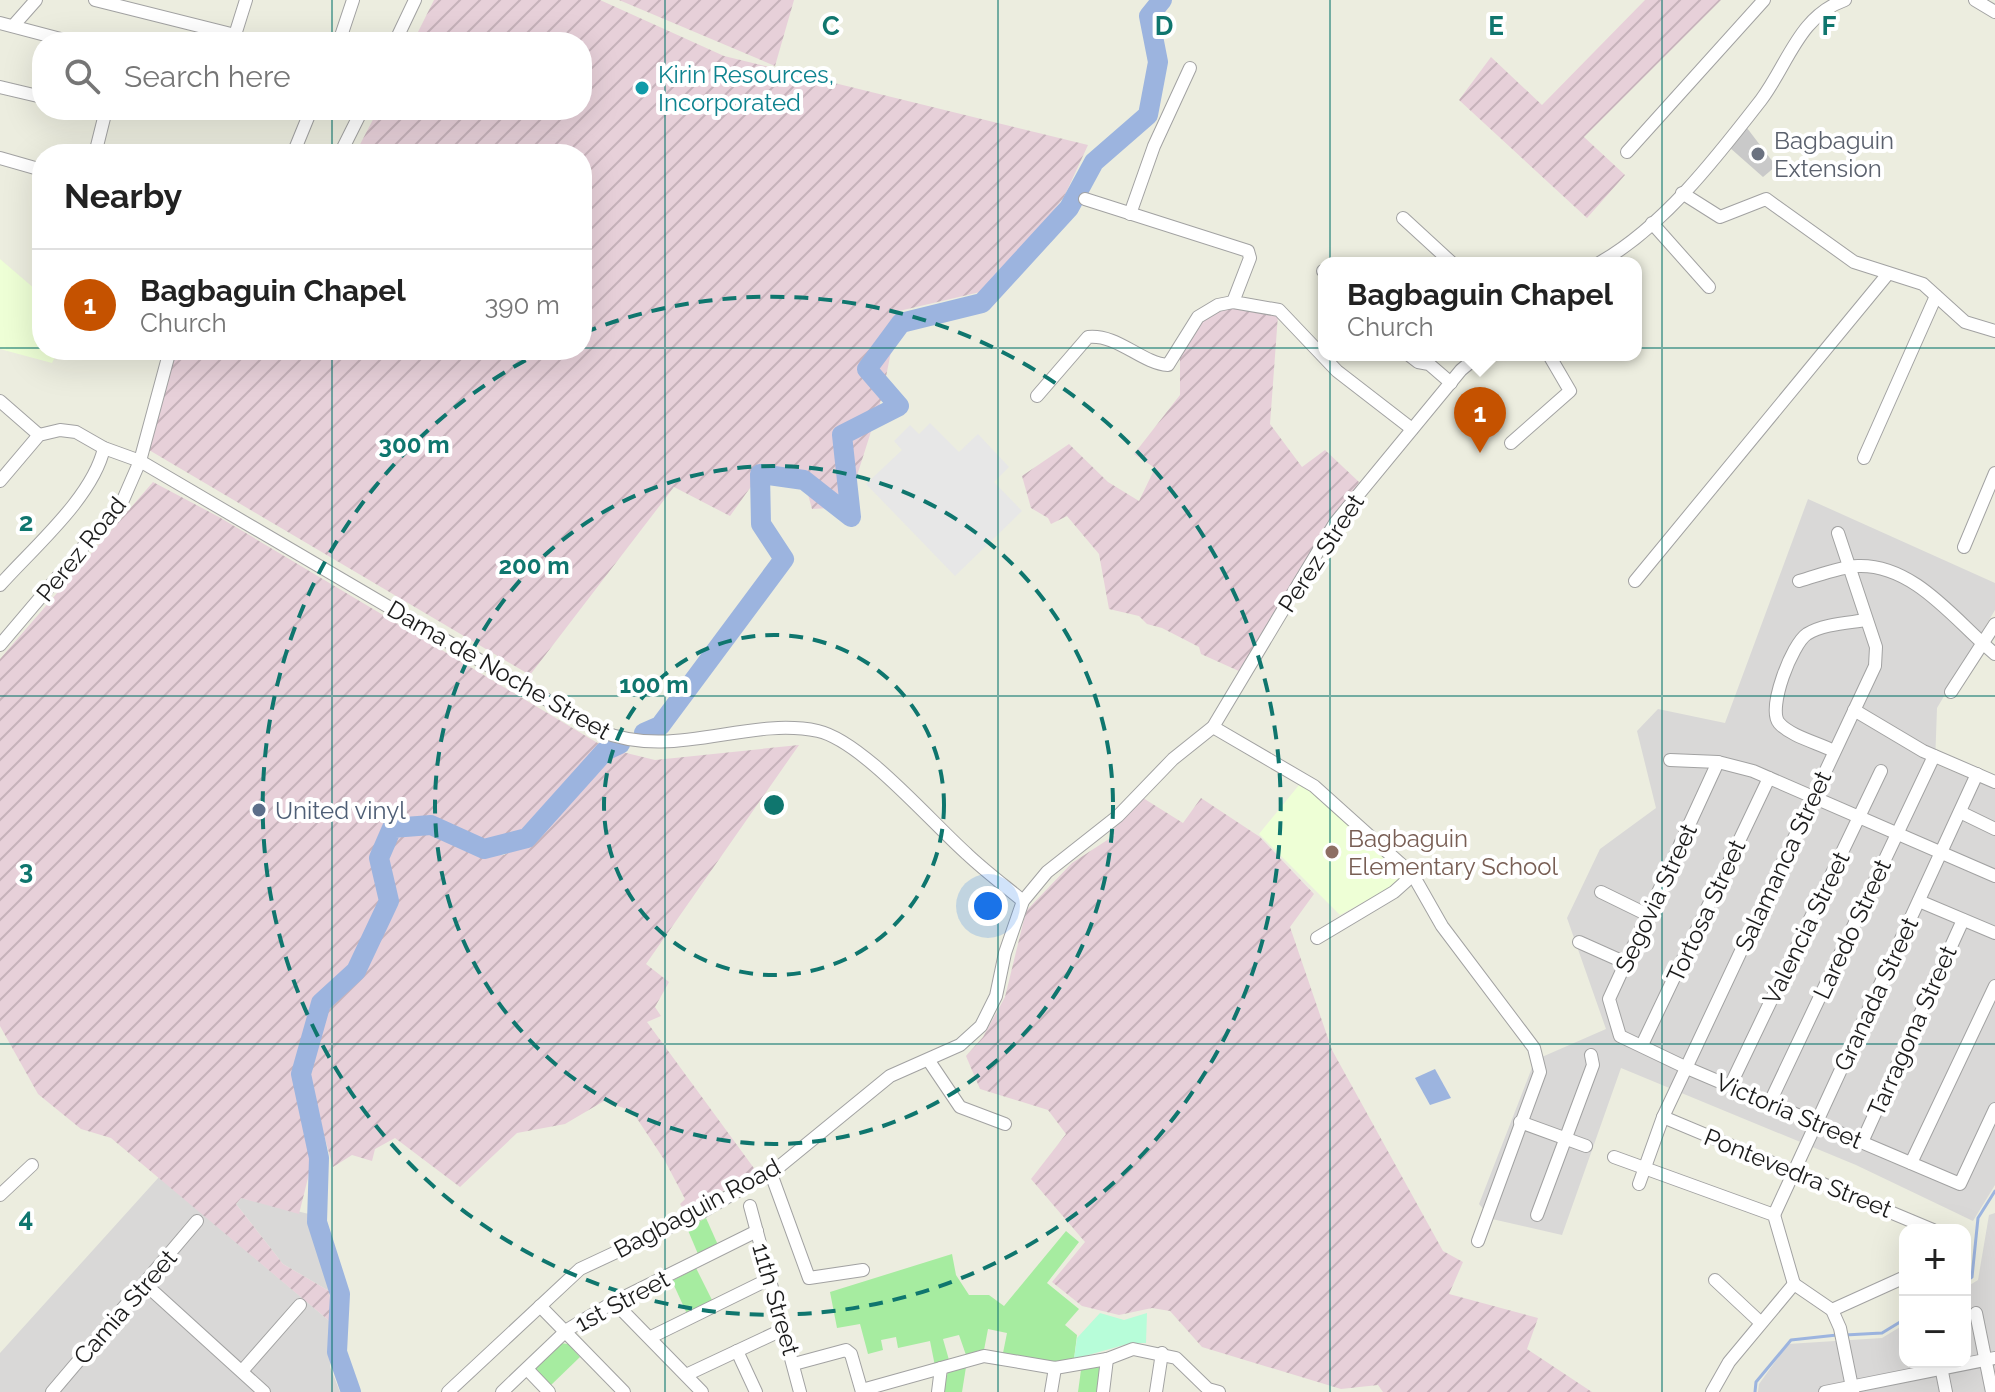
<!DOCTYPE html>
<html lang="en">
<head>
<meta charset="utf-8">
<style>
  :root { --surface:#fff; --page:#f6f6f6; --text:#222; --muted:#767676; --line:#e0e0e0; --accent:#c55200 }
  body { margin:0; font-family:Raleway,sans-serif; background:var(--page); color:var(--text) }
  .controls { position:absolute; right:24px; bottom:24px; display:grid; overflow:hidden; border-radius:16px; box-shadow:0 8px 32px #0002 }
  .controls button { width:72px; height:72px; display:grid; place-items:center; padding:0; border:0; border-bottom:2px solid var(--line); background:var(--surface); color:var(--text); font:40px sans-serif }
  .you { position:absolute; left:988px; top:906px; width:28px; height:28px; margin:-20px; border:6px solid #fff; border-radius:50%; background:#1a73e8; box-shadow:0 0 0 12px #1a73e833 }
  .badge { display:grid; place-items:center; width:52px; height:52px; border-radius:50%; background:var(--accent); color:#fff; font-size:26px; font-weight:700 }
  .pin { position:absolute; translate:-50% -66px; filter:drop-shadow(0 2px 4px #0008) }
  .pin::after { content:''; position:absolute; top:42px; width:28px; height:24px; background:inherit; clip-path:polygon(0 0,100% 0,50% 100%) }
  .popup { position:absolute; left:1318px; top:257px; width:324px; height:104px; box-sizing:border-box; display:grid; place-content:center; border-radius:16px; background:var(--surface); filter:drop-shadow(0 2px 6px #0005); font-size:26px; white-space:nowrap; color:var(--muted) }
  .popup b { font-size:30px; color:var(--text) }
  .popup::after { content:''; position:absolute; left:50%; top:100%; margin-left:-16px; border:16px solid transparent; border-top-color:var(--surface) }
  .list { margin:0; padding:0; list-style:none }
  h2 { display:flex; justify-content:space-between; align-items:center; height:104px; margin:0; padding:0 32px; font-size:34px }
  h2 small { font-size:26px; font-weight:400; color:var(--muted) }
  .list li { display:grid; grid-template-columns:52px 1fr auto; gap:24px; align-items:center; box-sizing:border-box; height:112px; padding:0 32px; border-top:2px solid var(--line) }
  .list b { display:block; font-size:30px; white-space:nowrap }
  .list p { margin:0; font-size:26px; white-space:nowrap; color:var(--muted) }
  .list em { font-size:26px; font-style:normal; color:var(--muted) }
  .icon { flex:none; width:44px; height:44px; fill:none; stroke:currentColor; stroke-width:2; stroke-linecap:round; stroke-linejoin:round }
  .map { position:relative; flex:none; width:1995px; height:1392px; overflow:hidden }
  .search { position:absolute; background:var(--surface); box-shadow:0 8px 32px #0002; left:32px; top:32px; width:560px; height:88px; display:flex; align-items:center; gap:20px; box-sizing:border-box; padding:0 28px; border-radius:32px; color:var(--muted); font-size:30px }
  .panel { position:absolute; background:var(--surface); box-shadow:0 8px 32px #0002; left:32px; top:144px; width:560px; height:216px; border-radius:32px }
  .map>svg:first-child { display:block }
</style>
</head>
<body>
<div class="map">
<svg width="1995" height="1392" viewBox="0 0 1995 1392">
  <defs>
    <pattern id="industrial-furrows" width="10" height="10" patternUnits="userSpaceOnUse" patternTransform="scale(2)"><rect width="10" height="10" fill="#e7d0d9"/><path d="M-1 1l2-2M0 10L10 0M9 11l2-2" fill="none" stroke="#c6b2ba"/></pattern>
  </defs>
  <rect width="100%" height="100%" fill="#eceddf"/>
  <!-- residential -->
  <g fill="#d9d8d7">
    <path d="M1808,499L1995,583V610L1937,708L1935,764L1995,789V1185L1973,1221L1856,1165L1621,1068L1562,1235L1492,1219L1479,1204L1535,1060L1606,1029L1567,918L1600,849L1656,808L1637,731L1658,709L1725,723Z"/>
    <path d="M159,1177L333,1324L330,1367L340,1392H0V1353Z"/>
    <path d="M241,1198L309,1214L326,1260L329,1291L283,1264L236,1204Z"/>
    <path d="M1995,1213V1392H1758L1759,1384L1788,1344L1882,1338L1905,1324V1362H1965V1288L1978,1280L1989,1215Z"/>
  </g>
  <!-- industrial -->
  <g fill="url(#industrial-furrows)">
    <path d="M434,0H600L724,56L1088,145L1064,197L993,289L899,311L882,397L847,507L812,509L804,480L760,474L730,516L674,487L530,675L149,450L170,350H582V154H355L378,110H582V42H413Z"/>
    <path d="M619,0H794L775,66Z"/>
    <path d="M1645,0H1721L1584,137L1625,175L1587,218L1459,100L1491,57L1542,105Z"/>
    <path d="M1238,306L1278,315L1270,424L1302,467L1325,450L1359,482L1241,672L1201,654L1199,647L1162,628L1147,624L1139,616L1109,609L1099,554L1067,516L1051,524L1048,518L1031,508L1022,476L1069,444L1108,482L1139,501L1155,468L1134,454L1180,395V342L1215,310Z"/>
    <path d="M153,482L219,517L601,745L523,835L475,842L435,821L390,820L372,853L386,900L351,970L313,1005L296,1079L309,1124L314,1154L299,1214L241,1198L236,1204L283,1264L329,1291L333,1324L111,1138L81,1129L38,1094L0,1026V659Z"/>
    <path d="M799,745L646,964L669,982L655,1007L661,1016L647,1022L756,1171L686,1213L680,1204L685,1199L665,1161L632,1111L604,1101L565,1124L517,1133L460,1187L395,1138L375,1149L372,1161L352,1155L333,1167L307,1075L327,1006L358,980L398,905L383,858L403,831L424,830L479,854L504,855L541,832L614,750L655,760Z"/>
    <path d="M1143,798L1183,823L1201,798L1260,837L1314,894L1290,927L1332,1050L1443,1251L1463,1262L1449,1294L1538,1318L1527,1349L1592,1392H1383L1378,1385L1341,1389L1202,1347L1170,1311L1152,1308L1119,1315L1082,1306L1052,1282L1085,1242L1031,1179L1066,1134L1048,1110L980,1089L966,1056L983,1037L1005,997L1026,911L1072,863L1115,835L1110,833Z"/>
  </g>
  <!-- education -->
  <g fill="#eeffd6">
    <path d="M0,259L42,295V350H59L52,363L0,349Z"/>
    <path d="M1299,785H1312L1408,869L1393,886L1340,915L1259,834Z"/>
  </g>
  <!-- religious -->
  <path fill="#c9c9c9" d="M1747,128L1776,166L1763,177L1729,147Z"/>
  <!-- grass -->
  <g fill="#a6eca0">
    <path d="M706,1218L718,1245L698,1254L687,1228Z"/>
    <path d="M1066,1231L1079,1242L1047,1283L1079,1309L1065,1325L1077,1335L1074,1359C1050,1365 1026,1361 1003,1353L1007,1333L988,1329L984,1350L966,1355L959,1335L943,1339L949,1360L935,1366L930,1341L898,1348L896,1337L881,1340L883,1350L868,1354L860,1324L837,1328L830,1292L952,1254L956,1275L969,1295H989L1004,1306Z"/>
    <path d="M696,1268L714,1304L688,1316L672,1281Z"/>
    <path d="M560,1343L568,1344L580,1357L550,1386L533,1368Z"/>
    <path d="M1102,1366L1098,1392H1078L1081,1370Z"/>
    <path d="M966,1367L962,1392H942L948,1372Z"/>
  </g>
  <!-- park -->
  <path fill="#b7fdd9" d="M1100,1313L1124,1320L1147,1313L1146,1343H1131L1074,1359L1077,1338Z"/>
  <!-- parking -->
  <path fill="#e7e7e7" d="M930,423L959,452L978,434L1009,467L994,482L1022,511L955,576L866,484L902,450L894,441L910,425L919,434Z"/>
  <!-- water -->
  <path fill="#9cb4df" d="M1435,1069L1451,1098L1430,1105L1415,1078Z"/>
  <g fill="none" stroke-linecap="round" stroke-linejoin="round">
    <!-- stream -->
    <g stroke="#9cb4df" stroke-width="3">
      <path d="M1965,1282L1972,1277L1978,1218L1995,1191"/>
      <path d="M1845,1335L1882,1333L1905,1319"/>
      <path d="M1755,1392L1756,1382L1791,1340L1837,1335"/>
    </g>
    <!-- river -->
    <g stroke="#9cb4df" stroke-width="20">
      <path d="M644,733L660,726L784,559L761,524L760,474L804,480L851,517L842,435L899,406L867,369L901,323L982,303L1069,208L1094,162L1148,115L1158,62L1149,16L1162,0"/>
      <path d="M351,1392L337,1352L340,1294L317,1222L319,1158L301,1074L321,1003L356,971L389,901L379,858L392,828L431,825L484,849L527,838L605,751L620,744"/>
    </g>
    <!-- minor casing -->
    <g stroke="#a2a2a2" stroke-width="14">
      <g id="minor">
        <path d="M95,0L235,35"/>
        <path d="M1975,0L1995,12"/>
        <path d="M0,23L72,42"/>
        <path d="M13,26L36,0"/>
        <path d="M228,42L235,35L246,0"/>
        <path d="M339,42L353,0"/>
        <path d="M395,42L415,0"/>
        <path d="M0,87L42,97"/>
        <path d="M1627,152L1764,0"/>
        <path d="M95,154L106,110"/>
        <path d="M293,154L311,110"/>
        <path d="M340,154L362,110"/>
        <path d="M0,158L42,170"/>
        <path d="M1682,193L1720,217L1766,199L1854,262L1923,284L1965,322L1995,331"/>
        <path d="M1085,199L1248,251L1250,258L1233,302L1279,310L1337,371L1412,429"/>
        <path d="M1130,214L1154,146L1190,68"/>
        <path d="M1403,218L1452,263"/>
        <path d="M1652,223L1709,287"/>
        <path d="M1599,263C1663,227 1716,158 1761,100C1788,64 1799,16 1845,0"/>
        <path d="M1323,271L1324,272"/>
        <path d="M1409,355L1418,362L1429,364L1451,383"/>
        <path d="M1037,396L1088,337C1118,334 1141,363 1168,365L1198,317L1218,305L1233,302"/>
        <path d="M0,401L39,435"/>
        <path d="M1511,443L1570,391L1549,355"/>
        <path d="M1864,458L1936,296"/>
        <path d="M0,481L39,435L60,430L76,432L104,448L140,461L600,731C675,761 747,716 818,731C862,741 931,822 967,854C985,871 1005,886 1023,901"/>
        <path d="M1964,547L1995,473"/>
        <path d="M1635,581L1887,275"/>
        <path d="M1799,581C1817,576 1839,567 1858,566C1915,564 1956,622 1995,654"/>
        <path d="M0,585C34,547 93,497 104,448"/>
        <path d="M0,645L123,500L140,461L170,350"/>
        <path d="M1951,692L1995,624"/>
        <path d="M1854,710L1923,751L1995,782"/>
        <path d="M1213,727L1314,786L1413,875L1442,926L1534,1048L1540,1072L1478,1241"/>
        <path d="M1834,751C1818,743 1790,736 1779,723C1767,708 1792,644 1807,634C1823,624 1848,623 1866,620"/>
        <path d="M1670,760L1718,762L1753,771L1995,876"/>
        <path d="M1718,762L1609,999L1620,1036L1687,1068L1960,1184L1995,1109"/>
        <path d="M1960,812L1995,829"/>
        <path d="M1601,892L1648,915"/>
        <path d="M1919,901L1995,933"/>
        <path d="M1317,938L1394,892L1413,875"/>
        <path d="M1579,942L1626,963"/>
        <path d="M1642,1045L1769,778"/>
        <path d="M929,1061L960,1107L1005,1124"/>
        <path d="M1731,1084L1881,771"/>
        <path d="M1770,1102L1934,756"/>
        <path d="M1663,1117L1933,1230"/>
        <path d="M1520,1122L1586,1146"/>
        <path d="M1862,1142L1963,920"/>
        <path d="M1614,1157L1774,1215L1794,1284"/>
        <path d="M1911,1163L1995,986"/>
        <path d="M770,1171L809,1278L863,1270"/>
        <path d="M1639,1184L1663,1117L1875,666L1876,647L1838,533"/>
        <path d="M0,1195L32,1165"/>
        <path d="M750,1206L800,1392"/>
        <path d="M1537,1215L1593,1065L1591,1055"/>
        <path d="M1774,1215L1977,774"/>
        <path d="M1715,1280L1760,1322"/>
        <path d="M145,1284L264,1392"/>
        <path d="M1794,1284L1832,1310L1840,1328L1853,1392"/>
        <path d="M614,1302L702,1392"/>
        <path d="M540,1306L624,1392"/>
        <path d="M1832,1310L1905,1277"/>
        <path d="M1976,1313L1992,1392"/>
        <path d="M651,1337L769,1279"/>
        <path d="M737,1351L756,1392"/>
        <path d="M1940,1362L1946,1392"/>
        <path d="M794,1364L846,1350L851,1354L862,1392"/>
        <path d="M527,1369L549,1392"/>
        <path d="M242,1371L300,1305"/>
        <path d="M686,1375L784,1329"/>
        <path d="M862,1390L984,1356L1055,1368L1107,1359L1133,1349L1176,1358L1208,1389L1219,1392"/>
        <path d="M52,1392L197,1221"/>
        <path d="M448,1392L580,1269L702,1212L780,1166L890,1076L960,1045L981,1026L996,996L1005,953L1023,901L1047,872L1118,816L1173,759L1213,727L1335,523L1461,370L1479,355"/>
        <path d="M502,1392L567,1330L612,1303L757,1231"/>
        <path d="M938,1392L941,1368"/>
        <path d="M1051,1392L1055,1368"/>
        <path d="M1103,1392L1107,1359"/>
        <path d="M1156,1392L1162,1353"/>
        <path d="M1712,1392L1729,1362L1794,1284"/>
        <path d="M1825,1392L1995,1358"/>
      </g>
    </g>
    <!-- minor -->
    <use href="#minor" stroke="#fff" stroke-width="12"/>
  </g>
  <!-- grid -->
  <path fill="none" stroke="#0f766e" stroke-width="2" stroke-opacity="0.55" d="M332,0V42M665,0V1392M998,0V1392M1330,0V1392M1662,0V1392M332,110V154M0,348H42M582,348H1995M332,350V1392M0,696H1995M0,1044H1995"/>
  <!-- distance rings -->
  <g fill="none" stroke="#0f766e" stroke-width="4" stroke-dasharray="14 10">
    <circle cx="774" cy="805" r="170"/>
    <circle cx="774" cy="805" r="339"/>
    <path d="M583 333A509 509 0 1 1 543 351"/>
  </g>
  <!-- markers -->
  <circle fill="#0f9aa8" stroke="#fff" stroke-width="3" cx="642" cy="88" r="8"/>
  <circle fill="#6b7280" stroke="#fff" stroke-width="3" cx="1758" cy="154" r="8"/>
  <circle fill="#5c6f8a" stroke="#fff" stroke-width="3" cx="259" cy="810" r="8"/>
  <circle fill="#8d6e63" stroke="#fff" stroke-width="3" cx="1332" cy="852" r="8"/>
  <g text-anchor="middle" dominant-baseline="central" stroke-width="8" stroke-linejoin="round" paint-order="stroke">
    <!-- culture labels -->
    <g font-size="24" fill="#0d838f" stroke="#fff" text-anchor="start">
      <text x="658" y="74">Kirin Resources,<tspan x="658" dy="28">Incorporated</tspan></text>
    </g>
    <!-- worship labels -->
    <g font-size="24" fill="#5b616d" stroke="#fff" text-anchor="start">
      <text x="1774" y="140">Bagbaguin<tspan x="1774" dy="28">Extension</tspan></text>
    </g>
    <!-- street labels -->
    <g font-size="24" fill="#1b1b1b" stroke="#fff">
      <text transform="translate(81 549) rotate(-51)">Perez Road</text>
      <text transform="translate(1321 553) rotate(-57)">Perez Street</text>
      <text transform="translate(499 670) rotate(30)">Dama de Noche Street</text>
      <text transform="translate(1783 861) rotate(-65)">Salamanca Street</text>
      <text transform="translate(1656 898) rotate(-65)">Segovia Street</text>
      <text transform="translate(1706 911) rotate(-65)">Tortosa Street</text>
      <text transform="translate(1806 928) rotate(-64)">Valencia Street</text>
      <text transform="translate(1852 929) rotate(-65)">Laredo Street</text>
      <text transform="translate(1876 994) rotate(-65)">Granada Street</text>
      <text transform="translate(1912 1031) rotate(-66)">Tarragona Street</text>
      <text transform="translate(1789 1111) rotate(23)">Victoria Street</text>
      <text transform="translate(1798 1173) rotate(22)">Pontevedra Street</text>
      <text transform="translate(697 1208) rotate(-28)">Bagbaguin Road</text>
      <text transform="translate(776 1299) rotate(74)">11th Street</text>
      <text transform="translate(622 1301) rotate(-28)">1st Street</text>
      <text transform="translate(125 1307) rotate(-49)">Camia Street</text>
    </g>
    <!-- service labels -->
    <g font-size="24" fill="#4e5e75" stroke="#fff" text-anchor="start">
      <text x="275" y="810">United vinyl</text>
    </g>
    <!-- education labels -->
    <g font-size="24" fill="#785e54" stroke="#fff" text-anchor="start">
      <text x="1348" y="838">Bagbaguin<tspan x="1348" dy="28">Elementary School</tspan></text>
    </g>
  </g>
  <g font-size="26" text-anchor="middle" font-weight="bold" fill="#0f766e" stroke="#fff" stroke-width="8" stroke-linejoin="round" paint-order="stroke">
    <text x="831" y="35">C</text>
    <text x="1164" y="35">D</text>
    <text x="1496" y="35">E</text>
    <text x="1829" y="35">F</text>
    <text x="26" y="531">2</text>
    <text x="26" y="879">3</text>
    <text x="26" y="1227">4</text>
  </g>
  <circle cx="774" cy="805" r="12" fill="#0f766e" stroke="#fff" stroke-width="4"/>
  <g font-size="24" text-anchor="middle" font-weight="bold" fill="#0f766e" stroke="#fff" stroke-width="8" stroke-linejoin="round" paint-order="stroke">
    <text x="414" y="453">300 m</text>
    <text x="534" y="574">200 m</text>
    <text x="654" y="693">100 m</text>
  </g>
</svg>
<div class="controls">
<button>+</button>
<button>−</button>
</div>
<div class="you"></div>
<div class="pin badge" style="left:1480px;top:453px">1</div>
<div class="popup"><b>Bagbaguin Chapel</b>Church</div>
<div class="search"><svg class="icon" aria-label="search" viewBox="0 0 24 24"><circle cx="10" cy="10" r="6"/><path d="M15 15l6 6"/></svg>Search here</div>
<section class="panel">
<h2>Nearby<small></small></h2>
<ul class="list">
<li><span class="badge">1</span><div><b>Bagbaguin Chapel</b><p>Church</p></div><em>390 m</em></li>
</ul>
</section>
</div>
</body>
</html>
